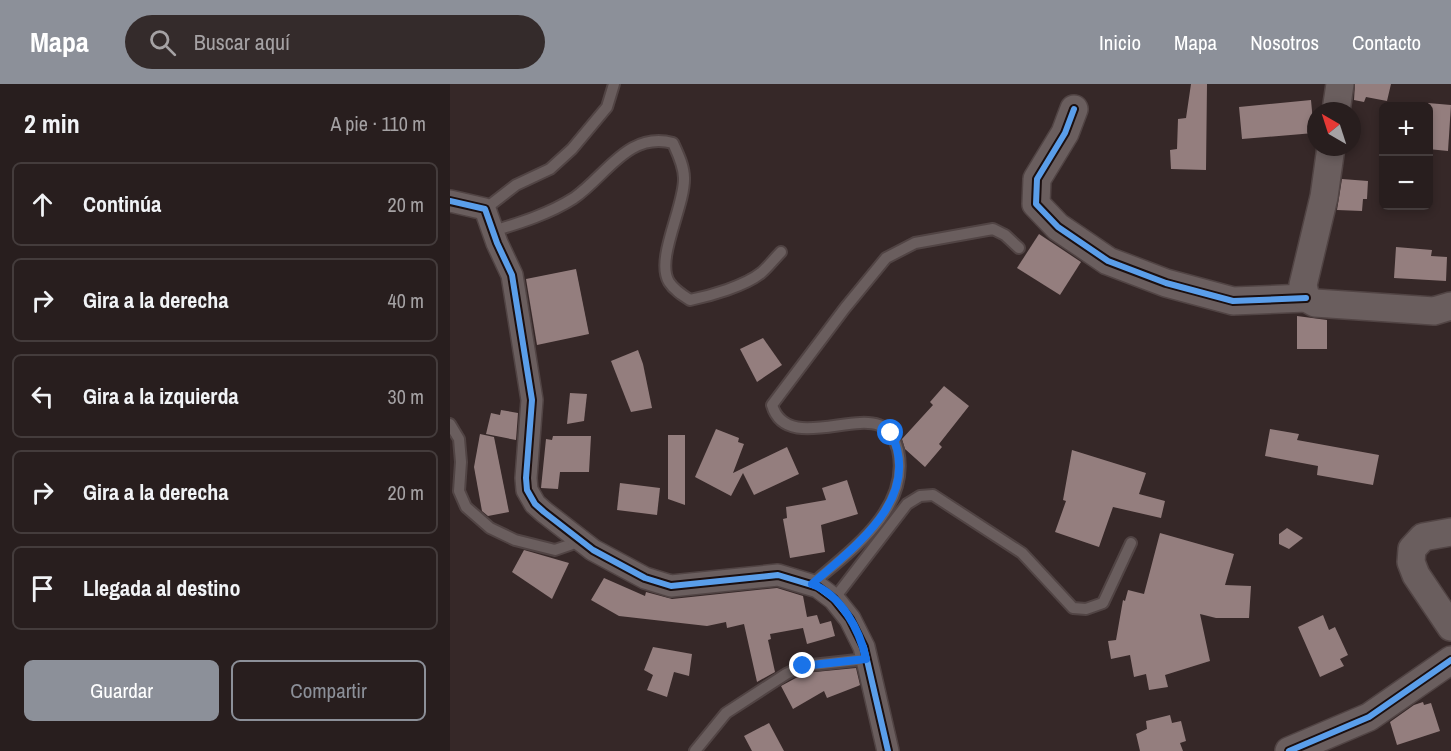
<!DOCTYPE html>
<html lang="es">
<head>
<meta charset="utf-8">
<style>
  :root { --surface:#281e1e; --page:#342b2b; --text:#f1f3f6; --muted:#a5a2a4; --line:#443c3c; --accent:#8c9099 }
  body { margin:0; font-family:"Archivo Narrow",sans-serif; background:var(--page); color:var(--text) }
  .controls { position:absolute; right:18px; top:18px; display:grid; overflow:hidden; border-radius:9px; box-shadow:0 3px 9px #0003 }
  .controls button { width:54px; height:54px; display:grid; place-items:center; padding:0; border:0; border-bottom:2px solid var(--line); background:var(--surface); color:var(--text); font:30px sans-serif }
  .compass { position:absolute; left:857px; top:18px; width:54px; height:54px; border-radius:50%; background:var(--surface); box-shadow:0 3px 9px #0003; rotate:321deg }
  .stop { position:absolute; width:18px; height:18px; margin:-14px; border:4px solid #1a73e8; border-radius:50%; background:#fff }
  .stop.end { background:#1a73e8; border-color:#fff; box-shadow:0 2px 6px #0008 }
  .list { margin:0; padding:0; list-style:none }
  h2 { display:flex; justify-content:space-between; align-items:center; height:78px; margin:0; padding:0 24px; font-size:26px }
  h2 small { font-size:20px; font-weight:400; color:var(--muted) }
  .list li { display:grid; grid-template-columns:39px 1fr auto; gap:18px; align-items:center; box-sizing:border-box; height:84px; margin:0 12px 12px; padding:0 12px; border:2px solid var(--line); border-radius:9px }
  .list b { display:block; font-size:22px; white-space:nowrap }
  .list em { font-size:20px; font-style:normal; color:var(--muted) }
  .actions { display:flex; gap:12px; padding:18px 24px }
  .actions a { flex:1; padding:14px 0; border:2px solid var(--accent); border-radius:9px; text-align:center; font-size:21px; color:var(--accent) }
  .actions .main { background:var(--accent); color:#fff }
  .icon { flex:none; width:33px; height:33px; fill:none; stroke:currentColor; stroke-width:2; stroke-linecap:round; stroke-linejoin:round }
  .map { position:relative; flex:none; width:1001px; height:667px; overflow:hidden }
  header { display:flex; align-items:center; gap:36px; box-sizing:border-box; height:84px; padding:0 30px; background:var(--accent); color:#fff }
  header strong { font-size:28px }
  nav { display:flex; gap:33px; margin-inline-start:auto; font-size:21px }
  .search { width:420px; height:54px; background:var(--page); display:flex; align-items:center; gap:15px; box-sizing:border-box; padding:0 21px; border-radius:33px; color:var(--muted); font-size:22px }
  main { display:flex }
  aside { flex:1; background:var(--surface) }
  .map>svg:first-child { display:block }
</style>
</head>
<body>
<header>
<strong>Mapa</strong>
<div class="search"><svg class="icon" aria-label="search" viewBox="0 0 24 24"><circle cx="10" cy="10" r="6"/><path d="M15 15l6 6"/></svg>Buscar aquí</div>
<nav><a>Inicio</a><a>Mapa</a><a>Nosotros</a><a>Contacto</a></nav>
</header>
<main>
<aside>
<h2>2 min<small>A pie · 110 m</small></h2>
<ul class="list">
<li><svg class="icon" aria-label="ahead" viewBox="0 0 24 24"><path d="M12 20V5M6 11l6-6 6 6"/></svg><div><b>Continúa</b></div><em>20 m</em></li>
<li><svg class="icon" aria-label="right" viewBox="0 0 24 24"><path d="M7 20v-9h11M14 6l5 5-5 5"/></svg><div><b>Gira a la derecha</b></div><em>40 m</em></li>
<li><svg class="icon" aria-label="left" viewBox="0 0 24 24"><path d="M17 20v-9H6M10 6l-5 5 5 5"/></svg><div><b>Gira a la izquierda</b></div><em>30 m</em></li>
<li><svg class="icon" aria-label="right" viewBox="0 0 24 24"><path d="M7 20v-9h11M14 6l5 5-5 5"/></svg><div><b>Gira a la derecha</b></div><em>20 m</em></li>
<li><svg class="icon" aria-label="arrive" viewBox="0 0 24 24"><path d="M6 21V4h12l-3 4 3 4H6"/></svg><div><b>Llegada al destino</b></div></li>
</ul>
<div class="actions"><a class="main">Guardar</a><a>Compartir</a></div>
</aside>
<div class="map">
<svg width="1001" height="667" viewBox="0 0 1001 667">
  <rect width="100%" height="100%" fill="#362828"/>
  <!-- building -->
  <g fill="#947e7e">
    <path d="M741,0H757L756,86L721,85L720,66L727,65L728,35L736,34Z"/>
    <path d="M905,0H941L937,17L916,13L914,18L904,16Z"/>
    <path d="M861,16L864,49L792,55L789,23Z"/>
    <path d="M978,19L1001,21L998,67L978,65Z"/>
    <path d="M892,95L918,97L917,115H913L912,127L887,126Z"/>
    <path d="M589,150L631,178L610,211L567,184Z"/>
    <path d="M946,163L982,166L981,172L997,173L996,197L944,194Z"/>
    <path d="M126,185L139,250L87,261L76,195Z"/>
    <path d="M847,232L877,236V265H847Z"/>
    <path d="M313,254L332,281L307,298L290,265Z"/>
    <path d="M188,266L193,280L202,324L181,328L161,277Z"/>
    <path d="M494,302L519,322L489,360L492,363L475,383L455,365L452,355L483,321L480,318Z"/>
    <path d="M120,309L137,310L134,337L117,340Z"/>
    <path d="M51,326L68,329L66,356L36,350L41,329L50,331Z"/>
    <path d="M266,345L289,354L288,358L294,360L283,389L337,363L349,390L304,411L293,389L281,412L245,393Z"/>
    <path d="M820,345L849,350L847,356L929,371L923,401L867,391L868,382L815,372Z"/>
    <path d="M30,350L44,353L59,428L38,432L32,427L24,383Z"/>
    <path d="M218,351H235V421L218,415Z"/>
    <path d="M103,352H141L139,388H110L108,405L91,404L96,355L102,356Z"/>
    <path d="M622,366L696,389L689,410L715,417L711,434L663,423L649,463L605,448L616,417L613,416Z"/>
    <path d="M397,396L408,430L371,441L375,468L340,474L333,435L337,434L336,423L376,416L372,404Z"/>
    <path d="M170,399L210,404L207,431L167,426Z"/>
    <path d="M837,444L853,454L839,465L829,460V450Z"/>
    <path d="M710,449L784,470L775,501L801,502L799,534H766L750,530L760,577L715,591L718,603L699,606L696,590L684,593L680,571L661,575L658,557L666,556L673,516L675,517L678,506L694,510Z"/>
    <path d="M74,466L119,479L102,515L62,488Z"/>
    <path d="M154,494L195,512L196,508L222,515L327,504L353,512L357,533L367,531L370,540L381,537L385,552L357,560L353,544L320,550L321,555L318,556L325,588L307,598L294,540L277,544L276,538L257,542L169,532L141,516Z"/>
    <path d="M873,531L879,546L885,543L898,571L890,575L894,582L870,593L848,543Z"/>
    <path d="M203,563L242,570L239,592L224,588L217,613L197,606L203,591L194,586Z"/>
    <path d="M406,584L410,601L408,602L377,614L374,607L343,625L331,602L355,589Z"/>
    <path d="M973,618L974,621L981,619L990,647L947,661L940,638L964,621Z"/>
    <path d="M720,631L722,639L731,637L736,657L730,659L733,667H690L686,650L697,645L696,637Z"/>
    <path d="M319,639L334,667H302L294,652Z"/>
  </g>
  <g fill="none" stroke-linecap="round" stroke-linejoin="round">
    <!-- service casing -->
    <g stroke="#514444" stroke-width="14">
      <g id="service">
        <path d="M35,125L66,101L100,85L122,65L157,23L164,0"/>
        <path d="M43,147C70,139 99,130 124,114C156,92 178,47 223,59C228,70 234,82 234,94C235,122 205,175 219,198C224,206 232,211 240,216C260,212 295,202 311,189C318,183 324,175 331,168"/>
        <path d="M0,340L9,355L11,378L9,407L16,423L40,444L65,456L105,466L131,457"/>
        <path d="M362,500C400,467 461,425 448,366C445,355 440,345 429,341C400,330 335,366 322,321L395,224L436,174L465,159L543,145L555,151L569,164"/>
        <path d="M384,515L457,420L470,412L483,411L572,469L623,524L636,525L653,519L681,459"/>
        <path d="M245,667L276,629L336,590L353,582L416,575"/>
      </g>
    </g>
    <!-- minor casing -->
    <g stroke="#514444" stroke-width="24">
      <path id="minor" d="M0,117L35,125L47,159L62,191L82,316L76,394L77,406L85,420L94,428L143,466L195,494L221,502L328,491L368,503L384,515L400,535L414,563L438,667"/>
    </g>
    <!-- tertiary casing -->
    <g stroke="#514444" stroke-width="30">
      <g id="tertiary">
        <path d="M624,25L615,49L587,95L586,120L608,143L658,177L716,199L783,217L856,214"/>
        <path d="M886,27L890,0"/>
        <path d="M881,63L874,113L853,201L856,214L865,219L984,227L1001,222"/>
        <path d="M1001,448L973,453L962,465L961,478L966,491L1001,543"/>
        <path d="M839,667L919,633L1001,576"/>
      </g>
    </g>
    <!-- service -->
    <use href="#service" stroke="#6a5e5e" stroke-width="10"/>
    <!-- minor -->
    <use href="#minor" stroke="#6a5e5e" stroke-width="21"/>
    <!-- tertiary -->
    <use href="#tertiary" stroke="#6a5e5e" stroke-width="27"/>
    <!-- cycleway casing -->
    <g stroke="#1b0f0f" stroke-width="10">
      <g id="cycleway">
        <path d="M624,25L615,49L587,95L586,120L608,143L658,177L716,199L783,217L856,214"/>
        <path d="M0,117L35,125L47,159L62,191L82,316L76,394L77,406L85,420L94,428L143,466L195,494L221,502L328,491L368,503L384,515L400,535L414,563L438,667"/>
        <path d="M839,667L919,633L1001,576"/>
      </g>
    </g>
    <!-- cycleway -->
    <use href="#cycleway" stroke="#5a9eea" stroke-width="6"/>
  </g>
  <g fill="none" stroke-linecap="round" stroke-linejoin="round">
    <!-- route -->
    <path stroke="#1a73e8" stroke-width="8" d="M353,582L416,575C410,546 391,511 362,500C405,462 473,414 441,349"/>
  </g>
</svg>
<div class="controls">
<button>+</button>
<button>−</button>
</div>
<svg class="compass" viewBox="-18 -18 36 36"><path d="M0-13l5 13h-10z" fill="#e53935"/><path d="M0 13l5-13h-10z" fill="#a5a2a4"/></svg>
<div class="stop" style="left:441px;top:349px"></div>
<div class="stop end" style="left:353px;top:582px"></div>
</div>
</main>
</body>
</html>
